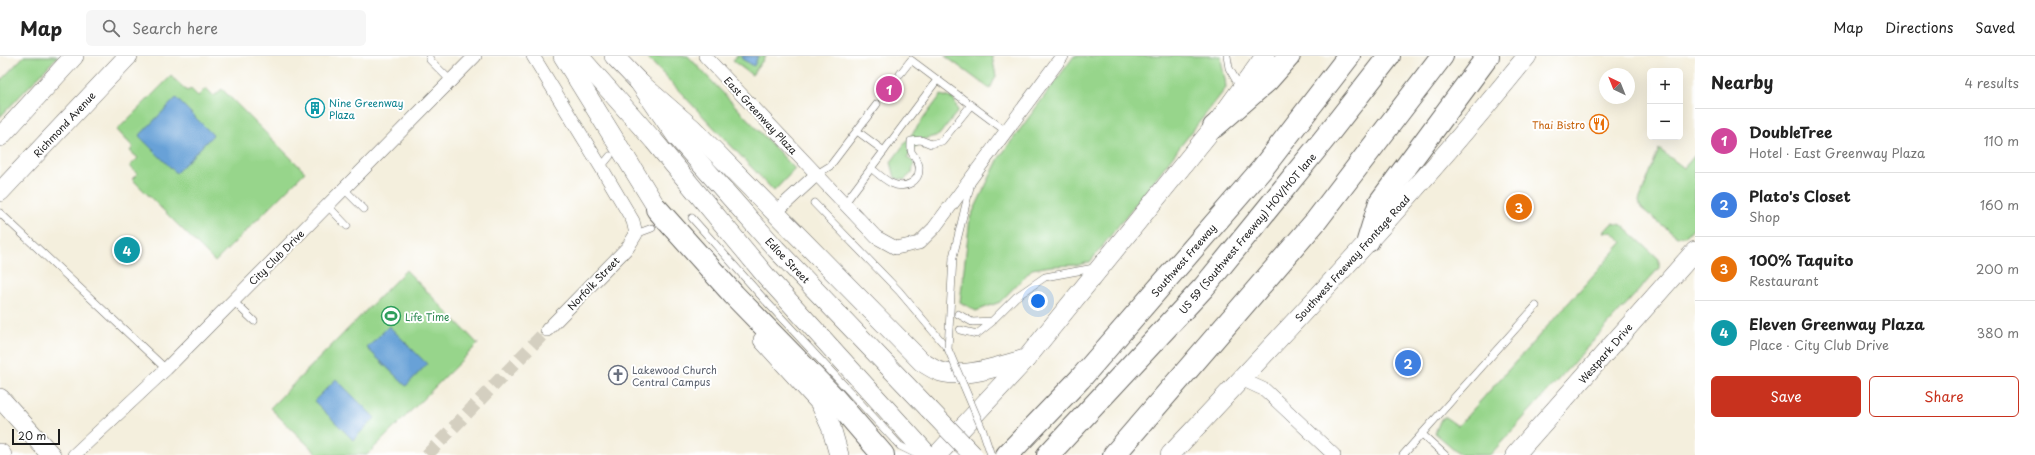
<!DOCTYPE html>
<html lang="en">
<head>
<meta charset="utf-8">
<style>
  :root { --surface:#fff; --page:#f6f6f6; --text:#222; --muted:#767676; --line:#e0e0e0; --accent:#c8321e }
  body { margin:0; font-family:"Playpen Sans",sans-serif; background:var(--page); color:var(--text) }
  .controls { position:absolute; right:12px; top:12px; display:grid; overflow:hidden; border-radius:6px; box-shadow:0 4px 16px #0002 }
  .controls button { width:36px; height:36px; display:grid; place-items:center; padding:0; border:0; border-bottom:1px solid var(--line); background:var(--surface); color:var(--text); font:20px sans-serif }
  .compass { position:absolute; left:1599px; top:12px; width:36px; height:36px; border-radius:50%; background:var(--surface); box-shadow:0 4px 16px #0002; rotate:317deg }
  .scale { position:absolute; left:12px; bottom:10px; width:48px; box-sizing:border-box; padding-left:4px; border:2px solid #1c1c1c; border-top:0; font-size:11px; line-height:14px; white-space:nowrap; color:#1c1c1c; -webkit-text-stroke:3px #fff; paint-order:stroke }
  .you { position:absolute; left:1038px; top:245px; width:14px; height:14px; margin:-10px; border:3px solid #fff; border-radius:50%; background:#1a73e8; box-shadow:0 0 0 6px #1a73e833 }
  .badge { display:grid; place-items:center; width:26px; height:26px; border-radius:50%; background:var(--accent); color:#fff; font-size:13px; font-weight:700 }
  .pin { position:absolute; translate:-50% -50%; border:2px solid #fff; box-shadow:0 1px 4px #0006 }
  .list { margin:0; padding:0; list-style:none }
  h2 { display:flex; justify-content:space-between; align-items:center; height:52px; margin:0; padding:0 16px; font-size:17px }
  h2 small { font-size:13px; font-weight:400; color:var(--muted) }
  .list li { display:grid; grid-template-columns:26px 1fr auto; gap:12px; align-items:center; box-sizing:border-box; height:64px; padding:0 16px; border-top:1px solid var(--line) }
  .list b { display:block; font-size:15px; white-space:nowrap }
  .list p { margin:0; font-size:13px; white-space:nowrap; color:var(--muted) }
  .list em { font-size:13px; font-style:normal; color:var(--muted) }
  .actions { display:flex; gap:8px; padding:12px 16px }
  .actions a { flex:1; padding:9px 0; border:1px solid var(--accent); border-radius:6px; text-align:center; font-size:14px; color:var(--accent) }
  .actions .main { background:var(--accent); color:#fff }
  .icon { flex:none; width:22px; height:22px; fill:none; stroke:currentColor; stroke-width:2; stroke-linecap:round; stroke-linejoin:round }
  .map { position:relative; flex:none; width:1695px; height:399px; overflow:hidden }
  header { display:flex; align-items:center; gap:24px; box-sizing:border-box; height:56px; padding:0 20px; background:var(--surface); border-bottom:1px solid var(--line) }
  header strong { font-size:19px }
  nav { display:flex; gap:22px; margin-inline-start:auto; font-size:14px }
  .search { width:280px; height:36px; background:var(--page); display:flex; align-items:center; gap:10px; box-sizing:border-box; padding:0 14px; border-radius:6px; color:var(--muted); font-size:15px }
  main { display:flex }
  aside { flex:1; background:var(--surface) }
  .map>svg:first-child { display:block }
</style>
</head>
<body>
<header>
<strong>Map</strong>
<div class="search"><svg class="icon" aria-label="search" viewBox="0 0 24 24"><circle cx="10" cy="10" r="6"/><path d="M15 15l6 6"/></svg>Search here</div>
<nav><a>Map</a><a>Directions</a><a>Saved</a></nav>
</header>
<main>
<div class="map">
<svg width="1695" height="399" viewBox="0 0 1695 399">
  <rect width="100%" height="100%" fill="#fff"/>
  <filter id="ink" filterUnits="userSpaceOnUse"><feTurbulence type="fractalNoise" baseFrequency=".025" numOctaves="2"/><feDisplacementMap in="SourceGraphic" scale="8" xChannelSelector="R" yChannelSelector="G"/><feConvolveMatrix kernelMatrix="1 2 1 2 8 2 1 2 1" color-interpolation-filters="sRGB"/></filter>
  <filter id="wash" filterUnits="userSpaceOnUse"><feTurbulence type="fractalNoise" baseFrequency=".012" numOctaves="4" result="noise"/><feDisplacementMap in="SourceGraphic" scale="16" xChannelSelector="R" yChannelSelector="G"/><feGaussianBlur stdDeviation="0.9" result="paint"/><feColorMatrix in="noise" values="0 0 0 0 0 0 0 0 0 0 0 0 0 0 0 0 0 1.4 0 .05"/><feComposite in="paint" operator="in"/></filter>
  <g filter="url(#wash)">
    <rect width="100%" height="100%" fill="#f4efdd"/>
    <!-- green -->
    <g fill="#97d58b" stroke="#5a7854">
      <path d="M24,0H58L0,61V25Z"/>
      <path d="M646,0H688L795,113L774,135Z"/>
      <path d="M737,0H766L752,19L733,5Z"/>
      <path d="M945,0H992L996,20L990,33Z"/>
      <path d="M1074,0H1221C1221,11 1226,21 1226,32L1090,206L1078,209L1051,210L1032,213L1000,246L976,255L960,246L970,162L999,102Z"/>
      <path d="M171,20L187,35L191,33L198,40L206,32L214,40L222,33L305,116L215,206L132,123L137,118L130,110L138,102L130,95L133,91L117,74Z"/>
      <path d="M941,39L954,43L958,55L939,79L921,84L907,102L914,106L912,117L904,124L895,122L891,106Z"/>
      <path d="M1659,93L1684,112L1695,99V170L1687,179L1677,181L1641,152L1639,145Z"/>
      <path d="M1612,167L1622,169L1659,203V212L1490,399H1461L1435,377L1440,365L1445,361L1458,370L1623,186L1612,176L1603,177Z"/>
      <path d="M406,214L478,288L367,399H318L270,352Z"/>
    </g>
    <!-- water -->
    <g fill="#68a1d7" stroke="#425e7a">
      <path d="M742,0H758L754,10L742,3Z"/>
      <path d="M176,42L213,79L176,117L139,80Z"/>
      <path d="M389,270L427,308L406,330L367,292Z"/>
      <path d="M336,323L375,362L353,384L314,345Z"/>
    </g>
  </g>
  <g filter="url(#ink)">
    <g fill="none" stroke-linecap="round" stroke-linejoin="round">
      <!-- street-tunnel -->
      <path stroke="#d4cfc0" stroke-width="13" stroke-dasharray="13 6" stroke-linecap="butt" d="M427,399L547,274"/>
      <!-- lane casing -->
      <g stroke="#686660" stroke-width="8">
        <g id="lane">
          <path d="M429,0L430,4L451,25"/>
          <path d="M1227,0L1229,12L1241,33"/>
          <path d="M900,18L911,4L1007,76"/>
          <path d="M857,75L884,95"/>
          <path d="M601,111L610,100"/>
          <path d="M871,112C882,121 896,136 911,127C916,124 919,119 919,114C920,107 916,103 912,97C910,95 911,89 911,85L921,84L931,88L942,85L971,49"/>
          <path d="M817,118L830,110L877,48"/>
          <path d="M344,133L364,153"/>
          <path d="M814,147L899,235L948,293"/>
          <path d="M845,147L937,24"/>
          <path d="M327,149L347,170"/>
          <path d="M0,157L166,313"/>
          <path d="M692,162L763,242L889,378L900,390L918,399"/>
          <path d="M636,178L652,172"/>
          <path d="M953,201L971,127"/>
          <path d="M233,245L254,265"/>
          <path d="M958,258L972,266L992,265L1016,241L1045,221L1094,212"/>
          <path d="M960,274L977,278L992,266"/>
          <path d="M1422,378L1445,399"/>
          <path d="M1403,399L1536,250"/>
        </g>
      </g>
      <!-- street casing -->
      <g stroke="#686660" stroke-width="14">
        <g id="street">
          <path d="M533,0L601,111L633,165L636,178L628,191L547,274"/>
          <path d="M705,0L876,181L896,192L919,187L934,172L1062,0"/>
          <path d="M776,156L817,118"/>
          <path d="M1241,323L1265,334L1334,399"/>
          <path d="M74,399L166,313L475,0"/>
        </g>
      </g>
      <!-- secondary casing -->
      <g stroke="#686660" stroke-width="20">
        <g id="secondary">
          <path d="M563,0L665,165"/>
          <path d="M579,0L654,85L766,220L928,399"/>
          <path d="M614,0L639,26L677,81L724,134L776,193L929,353"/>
          <path d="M639,26L692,72L922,306C927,309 933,313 938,315C963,324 1001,309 1026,303"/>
          <path d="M0,81L74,0"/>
          <path d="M0,136L128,0"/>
          <path d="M763,284L820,347L831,371L839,399"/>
          <path d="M0,342L51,399"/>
          <path d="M0,397L2,399"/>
          <path d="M937,399L1026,303L1214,71L1265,0"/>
          <path d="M1170,399C1292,269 1415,139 1527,0"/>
          <path d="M1515,399L1695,195"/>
        </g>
      </g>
      <!-- highway casing -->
      <g stroke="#686660" stroke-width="24">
        <g id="highway">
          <path d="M1214,71L1267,25L1289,0"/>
          <path d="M657,153L734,239L834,342L883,399"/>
          <path d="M1368,185L1380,146L1488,0"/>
          <path d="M1007,399L1080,323L1262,113L1349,0"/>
          <path d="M1048,399L1204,231L1325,82L1389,0"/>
          <path d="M1114,399L1316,165L1442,0"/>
        </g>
      </g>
      <!-- lane -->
      <use href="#lane" stroke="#fff" stroke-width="7"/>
      <!-- street -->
      <use href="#street" stroke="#fff" stroke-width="13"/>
      <!-- secondary -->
      <use href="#secondary" stroke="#fff" stroke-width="19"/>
      <!-- highway -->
      <use href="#highway" stroke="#fff" stroke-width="22"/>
      <!-- lane-bridge casing -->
      <g stroke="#686660" stroke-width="8" stroke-linecap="butt">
        <path id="lane-bridge" d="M953,201L948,293L983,375L991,399"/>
      </g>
      <!-- secondary-bridge casing -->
      <g stroke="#686660" stroke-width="20" stroke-linecap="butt">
        <path id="secondary-bridge" d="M929,353L973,399"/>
      </g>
      <!-- lane-bridge -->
      <use href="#lane-bridge" stroke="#fff" stroke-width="7"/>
      <!-- secondary-bridge -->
      <use href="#secondary-bridge" stroke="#fff" stroke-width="19"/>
    </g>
  </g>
  <!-- icons -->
  <defs>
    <g id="building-ring" transform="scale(1)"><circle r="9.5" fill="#fff" stroke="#0f9aa8" stroke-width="1.5"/><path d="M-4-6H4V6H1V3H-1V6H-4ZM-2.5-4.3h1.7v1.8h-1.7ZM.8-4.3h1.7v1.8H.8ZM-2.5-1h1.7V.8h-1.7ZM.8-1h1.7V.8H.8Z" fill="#0f9aa8"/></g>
    <g id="restaurant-ring" transform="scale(1)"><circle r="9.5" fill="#fff" stroke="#e8710a" stroke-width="1.5"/><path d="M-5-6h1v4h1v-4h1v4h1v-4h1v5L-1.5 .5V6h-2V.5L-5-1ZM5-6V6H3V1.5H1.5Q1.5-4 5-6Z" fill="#e8710a"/></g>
    <g id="stadium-ring" transform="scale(1)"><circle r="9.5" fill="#fff" stroke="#2e9e5b" stroke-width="1.5"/><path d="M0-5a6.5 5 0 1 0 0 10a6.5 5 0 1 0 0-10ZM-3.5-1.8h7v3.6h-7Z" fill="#2e9e5b"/></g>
    <g id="church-ring" transform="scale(1)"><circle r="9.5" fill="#fff" stroke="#6b7280" stroke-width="1.5"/><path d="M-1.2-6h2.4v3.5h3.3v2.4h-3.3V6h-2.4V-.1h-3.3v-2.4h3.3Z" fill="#6b7280"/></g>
  </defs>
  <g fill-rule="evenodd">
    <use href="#building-ring" x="315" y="52"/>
    <use href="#restaurant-ring" x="1599" y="68"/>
    <use href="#stadium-ring" x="391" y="260"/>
    <use href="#church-ring" x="618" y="319"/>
  </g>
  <g text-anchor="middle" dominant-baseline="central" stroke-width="4" stroke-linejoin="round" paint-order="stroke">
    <!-- culture labels -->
    <g font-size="10" fill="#0d838f" stroke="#fff" text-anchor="start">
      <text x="329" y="46">Nine Greenway<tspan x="329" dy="12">Plaza</tspan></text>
    </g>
    <!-- street labels -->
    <g font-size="10" fill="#1c1c1c" stroke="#fff">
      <text transform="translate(761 59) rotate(47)">East Greenway Plaza</text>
      <text transform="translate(64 68) rotate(-47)">Richmond Avenue</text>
      <text transform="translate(1247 177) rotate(-50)">US 59 (Southwest Freeway) HOV/HOT lane</text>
      <text transform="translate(276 201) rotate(-45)">City Club Drive</text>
      <text transform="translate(1352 202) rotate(-48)">Southwest Freeway Frontage Road</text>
      <text transform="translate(788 204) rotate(46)">Edloe Street</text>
      <text transform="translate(1183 204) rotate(-49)">Southwest Freeway</text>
      <text transform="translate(593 227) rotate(-46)">Norfolk Street</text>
      <text transform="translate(1605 297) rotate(-49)">Westpark Drive</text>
    </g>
    <!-- food labels -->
    <g font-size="10" fill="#c56008" stroke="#fff" text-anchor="end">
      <text x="1585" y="68">Thai Bistro</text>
    </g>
    <!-- leisure labels -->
    <g font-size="10" fill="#27864d" stroke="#fff" text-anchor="start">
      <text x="405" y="260">Life Time</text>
    </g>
    <!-- worship labels -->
    <g font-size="10" fill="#5b616d" stroke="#fff" text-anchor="start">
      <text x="632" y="313">Lakewood Church<tspan x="632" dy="12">Central Campus</tspan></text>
    </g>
  </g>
</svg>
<div class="controls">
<button>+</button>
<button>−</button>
</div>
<svg class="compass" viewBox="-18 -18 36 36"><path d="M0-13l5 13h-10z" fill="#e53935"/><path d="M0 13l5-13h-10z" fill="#767676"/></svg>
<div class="scale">20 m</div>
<div class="you"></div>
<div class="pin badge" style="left:889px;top:33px;background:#d1479c">1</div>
<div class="pin badge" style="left:1408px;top:307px;background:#3f7fe0">2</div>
<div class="pin badge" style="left:1519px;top:151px;background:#e8710a">3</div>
<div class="pin badge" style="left:127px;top:194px;background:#0f9aa8">4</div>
</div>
<aside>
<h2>Nearby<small>4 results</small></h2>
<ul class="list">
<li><span class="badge" style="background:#d1479c">1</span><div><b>DoubleTree</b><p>Hotel · East Greenway Plaza</p></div><em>110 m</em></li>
<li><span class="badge" style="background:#3f7fe0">2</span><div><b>Plato's Closet</b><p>Shop</p></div><em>160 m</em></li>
<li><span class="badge" style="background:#e8710a">3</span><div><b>100% Taquito</b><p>Restaurant</p></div><em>200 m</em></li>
<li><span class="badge" style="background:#0f9aa8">4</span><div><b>Eleven Greenway Plaza</b><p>Place · City Club Drive</p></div><em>380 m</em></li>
</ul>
<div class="actions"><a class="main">Save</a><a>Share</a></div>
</aside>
</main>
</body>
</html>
